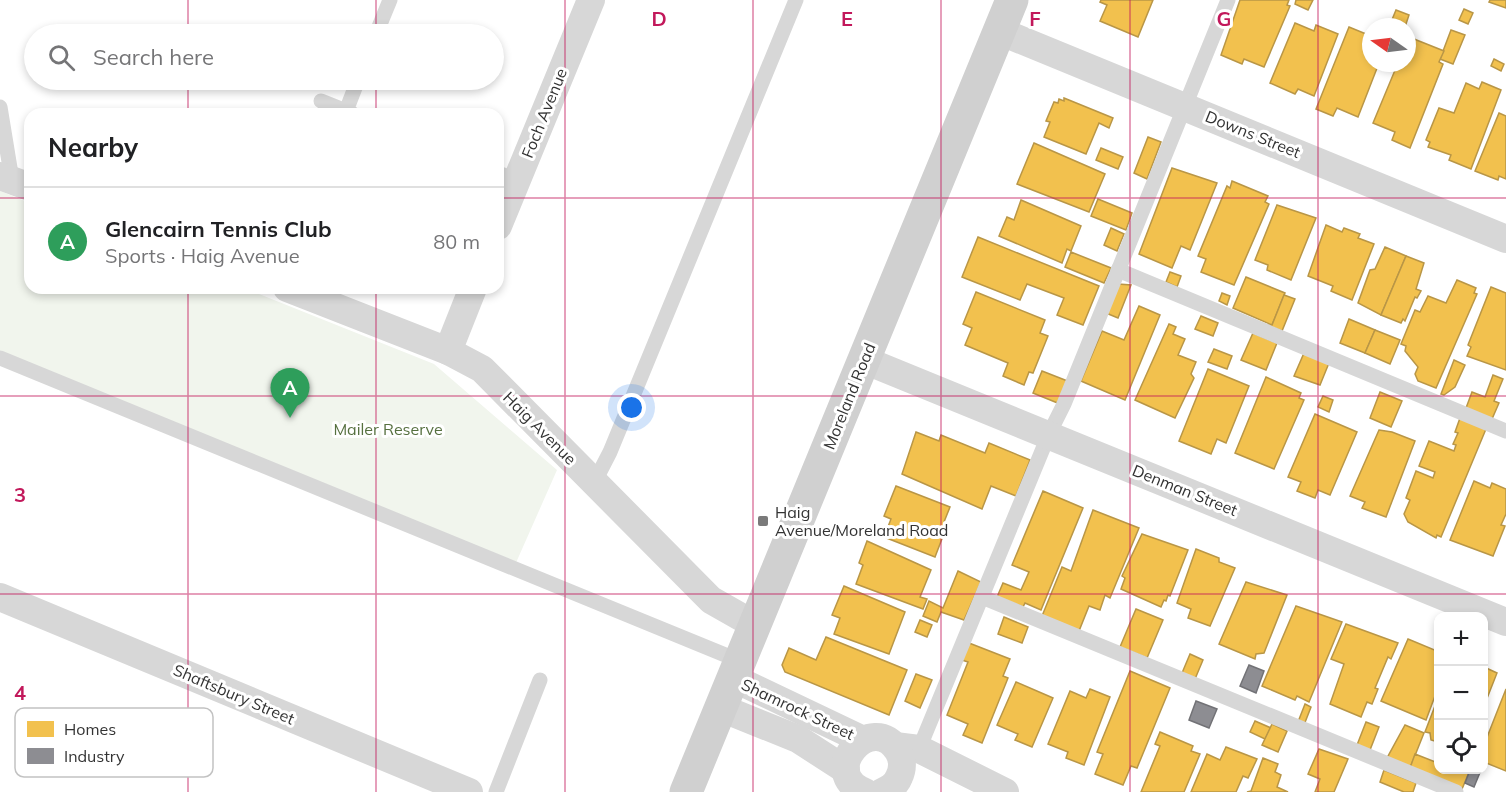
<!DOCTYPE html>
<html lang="en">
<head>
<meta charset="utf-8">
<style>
  :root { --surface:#fff; --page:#f2f2f2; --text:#202124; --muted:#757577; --line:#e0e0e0; --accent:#0b8043 }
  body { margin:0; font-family:Mulish,sans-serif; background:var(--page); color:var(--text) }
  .controls { position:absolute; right:18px; bottom:18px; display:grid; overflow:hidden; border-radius:12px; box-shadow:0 3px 9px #0003 }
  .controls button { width:54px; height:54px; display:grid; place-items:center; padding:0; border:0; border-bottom:2px solid var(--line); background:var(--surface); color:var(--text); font:30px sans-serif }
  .compass { position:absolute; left:1362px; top:18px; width:54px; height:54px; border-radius:50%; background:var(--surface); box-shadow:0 3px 9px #0003; rotate:284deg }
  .you { position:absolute; left:632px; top:408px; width:21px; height:21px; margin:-15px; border:4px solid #fff; border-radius:50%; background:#1a73e8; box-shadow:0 0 0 9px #1a73e833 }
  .badge { display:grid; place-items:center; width:39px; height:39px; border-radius:50%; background:var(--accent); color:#fff; font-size:20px; font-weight:700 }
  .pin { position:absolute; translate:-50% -50px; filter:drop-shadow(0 2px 3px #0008) }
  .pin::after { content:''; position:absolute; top:32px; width:21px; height:18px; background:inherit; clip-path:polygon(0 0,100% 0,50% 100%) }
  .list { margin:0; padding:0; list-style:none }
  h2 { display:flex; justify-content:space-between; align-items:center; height:78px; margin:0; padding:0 24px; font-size:26px }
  h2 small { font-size:20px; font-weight:400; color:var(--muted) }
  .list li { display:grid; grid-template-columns:39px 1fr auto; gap:18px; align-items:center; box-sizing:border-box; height:108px; padding:0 24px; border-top:2px solid var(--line) }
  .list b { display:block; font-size:22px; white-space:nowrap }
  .list p { margin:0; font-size:20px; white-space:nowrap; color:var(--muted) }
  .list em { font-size:20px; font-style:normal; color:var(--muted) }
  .icon { flex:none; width:33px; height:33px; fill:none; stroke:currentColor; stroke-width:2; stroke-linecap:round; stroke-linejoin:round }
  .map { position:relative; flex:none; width:1506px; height:792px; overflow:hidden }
  .search { position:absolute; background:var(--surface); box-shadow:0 3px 9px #0003; left:24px; top:24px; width:480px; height:66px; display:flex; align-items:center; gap:15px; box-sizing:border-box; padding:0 21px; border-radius:33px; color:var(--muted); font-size:22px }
  .panel { position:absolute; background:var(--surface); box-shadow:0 3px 9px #0003; left:24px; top:108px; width:480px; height:186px; border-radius:18px }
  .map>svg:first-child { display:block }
</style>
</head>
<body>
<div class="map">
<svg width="1506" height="792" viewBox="0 0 1506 792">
  <rect width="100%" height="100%" fill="#fff"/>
  <!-- green -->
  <path fill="#f1f5ed" d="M0,191L30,203V288H244L434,364L557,470L515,565L0,352Z"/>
  <!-- homes -->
  <g fill="#f2c14e" stroke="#b99646" stroke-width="1.5">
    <path d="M1101,0H1153L1138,37L1100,21L1107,5L1100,2Z"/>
    <path d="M1240,0H1289L1287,5L1290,6L1264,67L1244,59L1242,64L1221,55Z"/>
    <path d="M1296,0H1313L1308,10L1295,4Z"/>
    <path d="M1490,0H1506V8L1489,2Z"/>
    <path d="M1464,9L1473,13L1468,24L1459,20Z"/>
    <path d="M1396,10L1409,15L1405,27H1389Z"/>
    <path d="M1295,23L1314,31L1316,25L1338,34L1314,96L1298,89L1295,94L1270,83Z"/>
    <path d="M1349,27L1371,36V63H1379L1358,117L1337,108L1333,116L1316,109Z"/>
    <path d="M1451,30L1465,35L1453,64L1440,59Z"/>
    <path d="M1409,37L1444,51L1439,62L1443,64L1410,148L1392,140L1395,132L1373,123L1398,63H1407Z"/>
    <path d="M1494,59L1504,64L1501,71L1491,66Z"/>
    <path d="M1482,82L1501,90L1471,169L1449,160L1451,155L1428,147L1430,142L1426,140L1439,108L1454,113L1466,83L1479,89Z"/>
    <path d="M1064,98L1113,118L1109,128L1099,123L1086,154L1044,137L1050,122L1046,121L1054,102L1058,103L1059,99L1064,101Z"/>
    <path d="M1499,113L1506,116V179L1499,176L1498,180L1475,171Z"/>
    <path d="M1148,137L1161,142L1147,179L1134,173Z"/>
    <path d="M1034,143L1105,174L1089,212L1017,184Z"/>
    <path d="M1101,148L1123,157L1118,169L1096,160Z"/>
    <path d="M1172,168L1217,183L1190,250L1181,246L1172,268L1139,254Z"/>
    <path d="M1232,181L1268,196L1265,202L1269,204L1234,285L1201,272L1206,259L1198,256L1227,186L1230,188Z"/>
    <path d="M1098,199L1132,213L1126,230L1091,216Z"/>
    <path d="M1021,200L1081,226L1071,251L1067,249L1062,263L999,236L1007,217L1014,220Z"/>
    <path d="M1277,205L1316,218L1291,280L1267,270L1268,265L1255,260Z"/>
    <path d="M1326,225L1342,232L1344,228L1360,234L1358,238L1374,244L1352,300L1331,291L1333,286L1308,276Z"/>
    <path d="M1111,228L1124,234L1117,251L1104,245Z"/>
    <path d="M978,237L1099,286L1083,325L1057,315L1064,298L1027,284L1020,300L962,277Z"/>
    <path d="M1385,247L1406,256L1381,315L1358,303L1370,270L1375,269Z"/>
    <path d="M1071,252L1111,268L1104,283L1065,267Z"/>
    <path d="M1406,256L1424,263L1416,289L1421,291L1417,298L1415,297L1405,321L1403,319L1401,323L1381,315Z"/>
    <path d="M1170,272L1181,276L1177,287L1166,282Z"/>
    <path d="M1246,277L1285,293L1272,325L1233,308Z"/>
    <path d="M1457,280L1476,288L1474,293L1477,294L1436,388L1418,381L1415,374L1418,367L1405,351L1406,346L1401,344L1415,310L1420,312L1428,296L1446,303Z"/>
    <path d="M1118,284L1131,285L1118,318L1106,313Z"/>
    <path d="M1491,287L1506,293V370L1467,356L1471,347L1468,345Z"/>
    <path d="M976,292L1045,320L1040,333L1048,336L1033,373L1029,372L1024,385L1003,376L1008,363L965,345L972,328L963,324Z"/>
    <path d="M1222,293L1230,296L1227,305L1219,301Z"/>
    <path d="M1284,295L1295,299L1282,331L1267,325H1272Z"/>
    <path d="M1139,306L1160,315L1125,400L1081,381L1102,331L1124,340Z"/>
    <path d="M1201,316L1218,323L1213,336L1195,329Z"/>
    <path d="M1349,319L1375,330L1365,353L1340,343Z"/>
    <path d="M1169,324L1176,327L1173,334L1185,339L1178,355L1196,362L1191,374L1194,378L1175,418L1135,400Z"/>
    <path d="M1375,330L1400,340L1390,364L1365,353Z"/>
    <path d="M1253,333L1277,343L1266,370L1241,360Z"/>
    <path d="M1214,349L1232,356L1227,369L1208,362Z"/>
    <path d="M1304,353L1329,363L1320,385L1294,376Z"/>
    <path d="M1454,360L1465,365L1455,387L1444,395L1441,394Z"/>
    <path d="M1208,369L1249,386L1226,443L1217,439L1211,454L1179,441Z"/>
    <path d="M1042,371L1070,382L1060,404L1033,393Z"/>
    <path d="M1493,375L1503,379L1494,401L1499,403L1492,419L1466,408L1472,392L1485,397Z"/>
    <path d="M1266,377L1301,393L1299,398L1304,400L1274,469L1235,453Z"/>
    <path d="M1380,392L1402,401L1391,427L1370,418Z"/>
    <path d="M1323,396L1333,400L1329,412L1318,407Z"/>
    <path d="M1315,414L1357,432L1330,495L1318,490L1315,498L1297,491L1301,482L1288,477Z"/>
    <path d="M1460,418L1486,429L1441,537L1437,535L1436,538L1408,522L1404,514L1410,500L1406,498L1416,471L1433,478L1435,472L1419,466L1429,441L1454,451L1456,445L1453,444L1458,433L1455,432Z"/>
    <path d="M1379,430L1392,432L1415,441L1386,517L1362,508L1365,502L1350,496Z"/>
    <path d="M916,432L939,441L941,435L985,453L989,443L1030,460L1016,496L991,486L982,509L902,474Z"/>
    <path d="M1474,481L1490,488L1492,483L1506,489V514L1501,525L1505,526L1493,556L1450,540Z"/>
    <path d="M896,486L950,507L944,522L948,523L935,557L884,537L891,519L884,516Z"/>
    <path d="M1043,491L1083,508L1041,610L1025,603L1023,607L997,597L1003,583L1021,590L1029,572L1012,565Z"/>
    <path d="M1093,510L1139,528L1110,598L1105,595L1100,610L1089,606L1079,631L1042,616L1062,567L1071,571Z"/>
    <path d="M1142,534L1188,550L1170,596L1168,595L1166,601L1164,600L1161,607L1121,589L1125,578L1122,576Z"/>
    <path d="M867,541L931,570L920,597L927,599L923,609L856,584L863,565L859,563Z"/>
    <path d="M1196,549L1219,558V562L1235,568L1210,626L1188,618L1191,609L1177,603Z"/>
    <path d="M958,571L981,582L964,620L941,612L937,622L923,616L929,601L943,608Z"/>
    <path d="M1246,582L1287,595L1264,653L1256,654L1255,659L1219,644Z"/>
    <path d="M844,586L905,612L889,654L834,634L840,618L832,615Z"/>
    <path d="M1296,606L1342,622L1309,702L1297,696L1295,700L1262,686Z"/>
    <path d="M1136,609L1163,620L1147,658L1120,647Z"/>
    <path d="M1004,617L1028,627L1022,643L998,634Z"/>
    <path d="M920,620L932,625L927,637L915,632Z"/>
    <path d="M1346,624L1398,643L1391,659L1388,657L1375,688L1378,689L1372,704L1367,702L1361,717L1330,704L1344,664L1331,659Z"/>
    <path d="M826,637L907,670L889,715L785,672L782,665L789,648L816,660Z"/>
    <path d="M1408,639L1437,651L1438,654V688L1426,720L1381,701Z"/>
    <path d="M969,643L1010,659L1003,676L1008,678L982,743L963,735L968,724L947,715L968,662L962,660Z"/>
    <path d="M1190,654L1203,660L1195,679L1182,673Z"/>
    <path d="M1484,667L1497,673L1484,706Z"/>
    <path d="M1130,671L1170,688L1137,768L1131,766L1123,785L1095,774L1103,754L1097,752Z"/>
    <path d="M916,674L932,680L920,708L905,701Z"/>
    <path d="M1016,682L1053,698L1032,747L1015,740L1018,734L997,725Z"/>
    <path d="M1090,689L1110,697L1084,765L1066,758L1068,752L1048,744L1070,691L1086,698Z"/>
    <path d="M1506,689V771L1484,762L1487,755L1484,753V745Z"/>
    <path d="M1438,698V742L1431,740L1430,733L1425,732Z"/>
    <path d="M1305,704L1311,707L1304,725L1298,722Z"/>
    <path d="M1255,721L1271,728L1265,739L1250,732Z"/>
    <path d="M1366,722L1379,727L1370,750L1357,745Z"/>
    <path d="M1272,724L1287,731L1278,752L1262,745Z"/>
    <path d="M1405,725L1424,733L1410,768L1387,758Z"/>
    <path d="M1160,732L1193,746L1191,751L1200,754L1184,792H1141L1160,746L1155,744Z"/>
    <path d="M1226,747L1257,759L1248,778L1243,776L1236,792H1191L1207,754L1220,760Z"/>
    <path d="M1319,749L1348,759L1334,792H1315L1320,779L1308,774Z"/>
    <path d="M1415,754L1438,763V770H1470L1462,789L1410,768Z"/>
    <path d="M1263,758L1278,764L1275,772L1281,775L1277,787L1288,792H1247L1251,791Z"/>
    <path d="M1384,770L1416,783L1413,792H1404L1380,782Z"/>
  </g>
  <!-- industry -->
  <g fill="#8d8d92" stroke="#727276" stroke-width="1.5">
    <path d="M1249,665L1264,671L1256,693L1240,686Z"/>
    <path d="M1196,701L1217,709L1209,728L1189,720Z"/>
    <path d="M1470,770H1481L1474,787L1465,783Z"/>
  </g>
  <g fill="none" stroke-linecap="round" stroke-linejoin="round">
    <!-- service -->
    <g stroke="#d7d7d7" stroke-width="15">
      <path d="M376,34L390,0"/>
      <path d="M321,101L346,111"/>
      <path d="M0,107L12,180"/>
      <path d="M353,114L346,111L358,80"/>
      <path d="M498,173L516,180"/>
      <path d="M1118,270L1506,431"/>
      <path d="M0,358L740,661"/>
      <path d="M594,483L610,452L796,0"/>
      <path d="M982,597L1456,792"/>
      <path d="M919,749L1049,434L1064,404L1228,0"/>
      <path d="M496,792L540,680"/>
    </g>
    <!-- minor -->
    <g stroke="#d7d7d7" stroke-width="28">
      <path d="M999,31L1506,239"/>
      <path d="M0,176L30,187"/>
      <path d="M498,226L591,0"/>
      <path d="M287,288L448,351L482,369L711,600L755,625"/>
      <path d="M448,351L473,288"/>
      <path d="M864,360L1506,622"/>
      <path d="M0,597L469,792"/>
      <path d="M733,678L863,740"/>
      <path d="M721,708L798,739L846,770"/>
      <path d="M895,746L919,749L1005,792"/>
      <path d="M865,792C816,773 872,709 898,751C903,759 903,769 899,777C896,785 890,789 882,792"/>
    </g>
    <!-- secondary -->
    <path stroke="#d0d0d0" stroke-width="33" d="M686,792L1012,0"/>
  </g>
  <!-- grid -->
  <path fill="none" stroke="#c2185b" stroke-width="1.5" stroke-opacity="0.55" d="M188,0V34M376,0V34M565,0V792M753,0V792M941,0V792M1130,0V792M1318,0V792M188,80V114M376,80V114M0,198H30M498,198H1506M188,288V792M376,288V792M0,396H1506M0,594H1506"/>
  <!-- markers -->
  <rect fill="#7a7a7a" stroke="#fff" stroke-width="2" x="757" y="515" width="12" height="12" rx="3"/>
  <g text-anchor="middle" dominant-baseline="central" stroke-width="6" stroke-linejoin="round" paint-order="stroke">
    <!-- street labels -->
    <g font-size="16" fill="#333" stroke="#fff">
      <text transform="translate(544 113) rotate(-68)">Foch Avenue</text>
      <text transform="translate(1253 134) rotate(22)">Downs Street</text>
      <text transform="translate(849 396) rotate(-68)">Moreland Road</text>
      <text transform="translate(540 428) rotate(45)">Haig Avenue</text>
      <text transform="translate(1185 490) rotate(22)">Denman Street</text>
      <text transform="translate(234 694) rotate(23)">Shaftsbury Street</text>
      <text transform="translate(798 709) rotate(25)">Shamrock Street</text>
    </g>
    <!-- park labels -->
    <g font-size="16" fill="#56703f" stroke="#fff">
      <text x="388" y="429">Mailer Reserve</text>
    </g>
    <!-- poi labels -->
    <g font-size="16" fill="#333" stroke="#fff" text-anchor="start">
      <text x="775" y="512">Haig<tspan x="775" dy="18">Avenue/Moreland Road</tspan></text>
    </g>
  </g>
  <!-- legend -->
  <rect x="15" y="708" width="198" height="69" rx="9" fill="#fff" stroke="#c2c2c2" stroke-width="1.5"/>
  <rect x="27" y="721" width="27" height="16" fill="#f2c14e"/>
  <rect x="27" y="748" width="27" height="16" fill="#8d8d92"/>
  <g font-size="16" fill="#333">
    <text x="64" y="735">Homes</text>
    <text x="64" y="762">Industry</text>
  </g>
  <g font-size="20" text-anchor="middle" font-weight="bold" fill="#c2185b" stroke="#fff" stroke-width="6" stroke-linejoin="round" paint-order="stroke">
    <text x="659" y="26">D</text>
    <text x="847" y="26">E</text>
    <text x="1035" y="26">F</text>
    <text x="1224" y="26">G</text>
    <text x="20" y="502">3</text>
    <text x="20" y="700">4</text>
  </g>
</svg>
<div class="controls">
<button>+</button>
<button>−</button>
<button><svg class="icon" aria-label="locate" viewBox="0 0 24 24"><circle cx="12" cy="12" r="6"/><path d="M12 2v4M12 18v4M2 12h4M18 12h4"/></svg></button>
</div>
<svg class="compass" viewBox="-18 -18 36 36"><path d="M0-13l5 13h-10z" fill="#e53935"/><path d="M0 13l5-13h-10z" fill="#757577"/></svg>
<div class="you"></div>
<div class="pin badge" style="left:290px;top:418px;background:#2e9e5b">A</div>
<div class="search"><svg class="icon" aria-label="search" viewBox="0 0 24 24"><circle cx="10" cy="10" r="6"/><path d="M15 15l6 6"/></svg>Search here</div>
<section class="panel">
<h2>Nearby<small></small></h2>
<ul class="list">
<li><span class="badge" style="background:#2e9e5b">A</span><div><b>Glencairn Tennis Club</b><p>Sports · Haig Avenue</p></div><em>80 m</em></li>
</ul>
</section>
</div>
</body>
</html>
